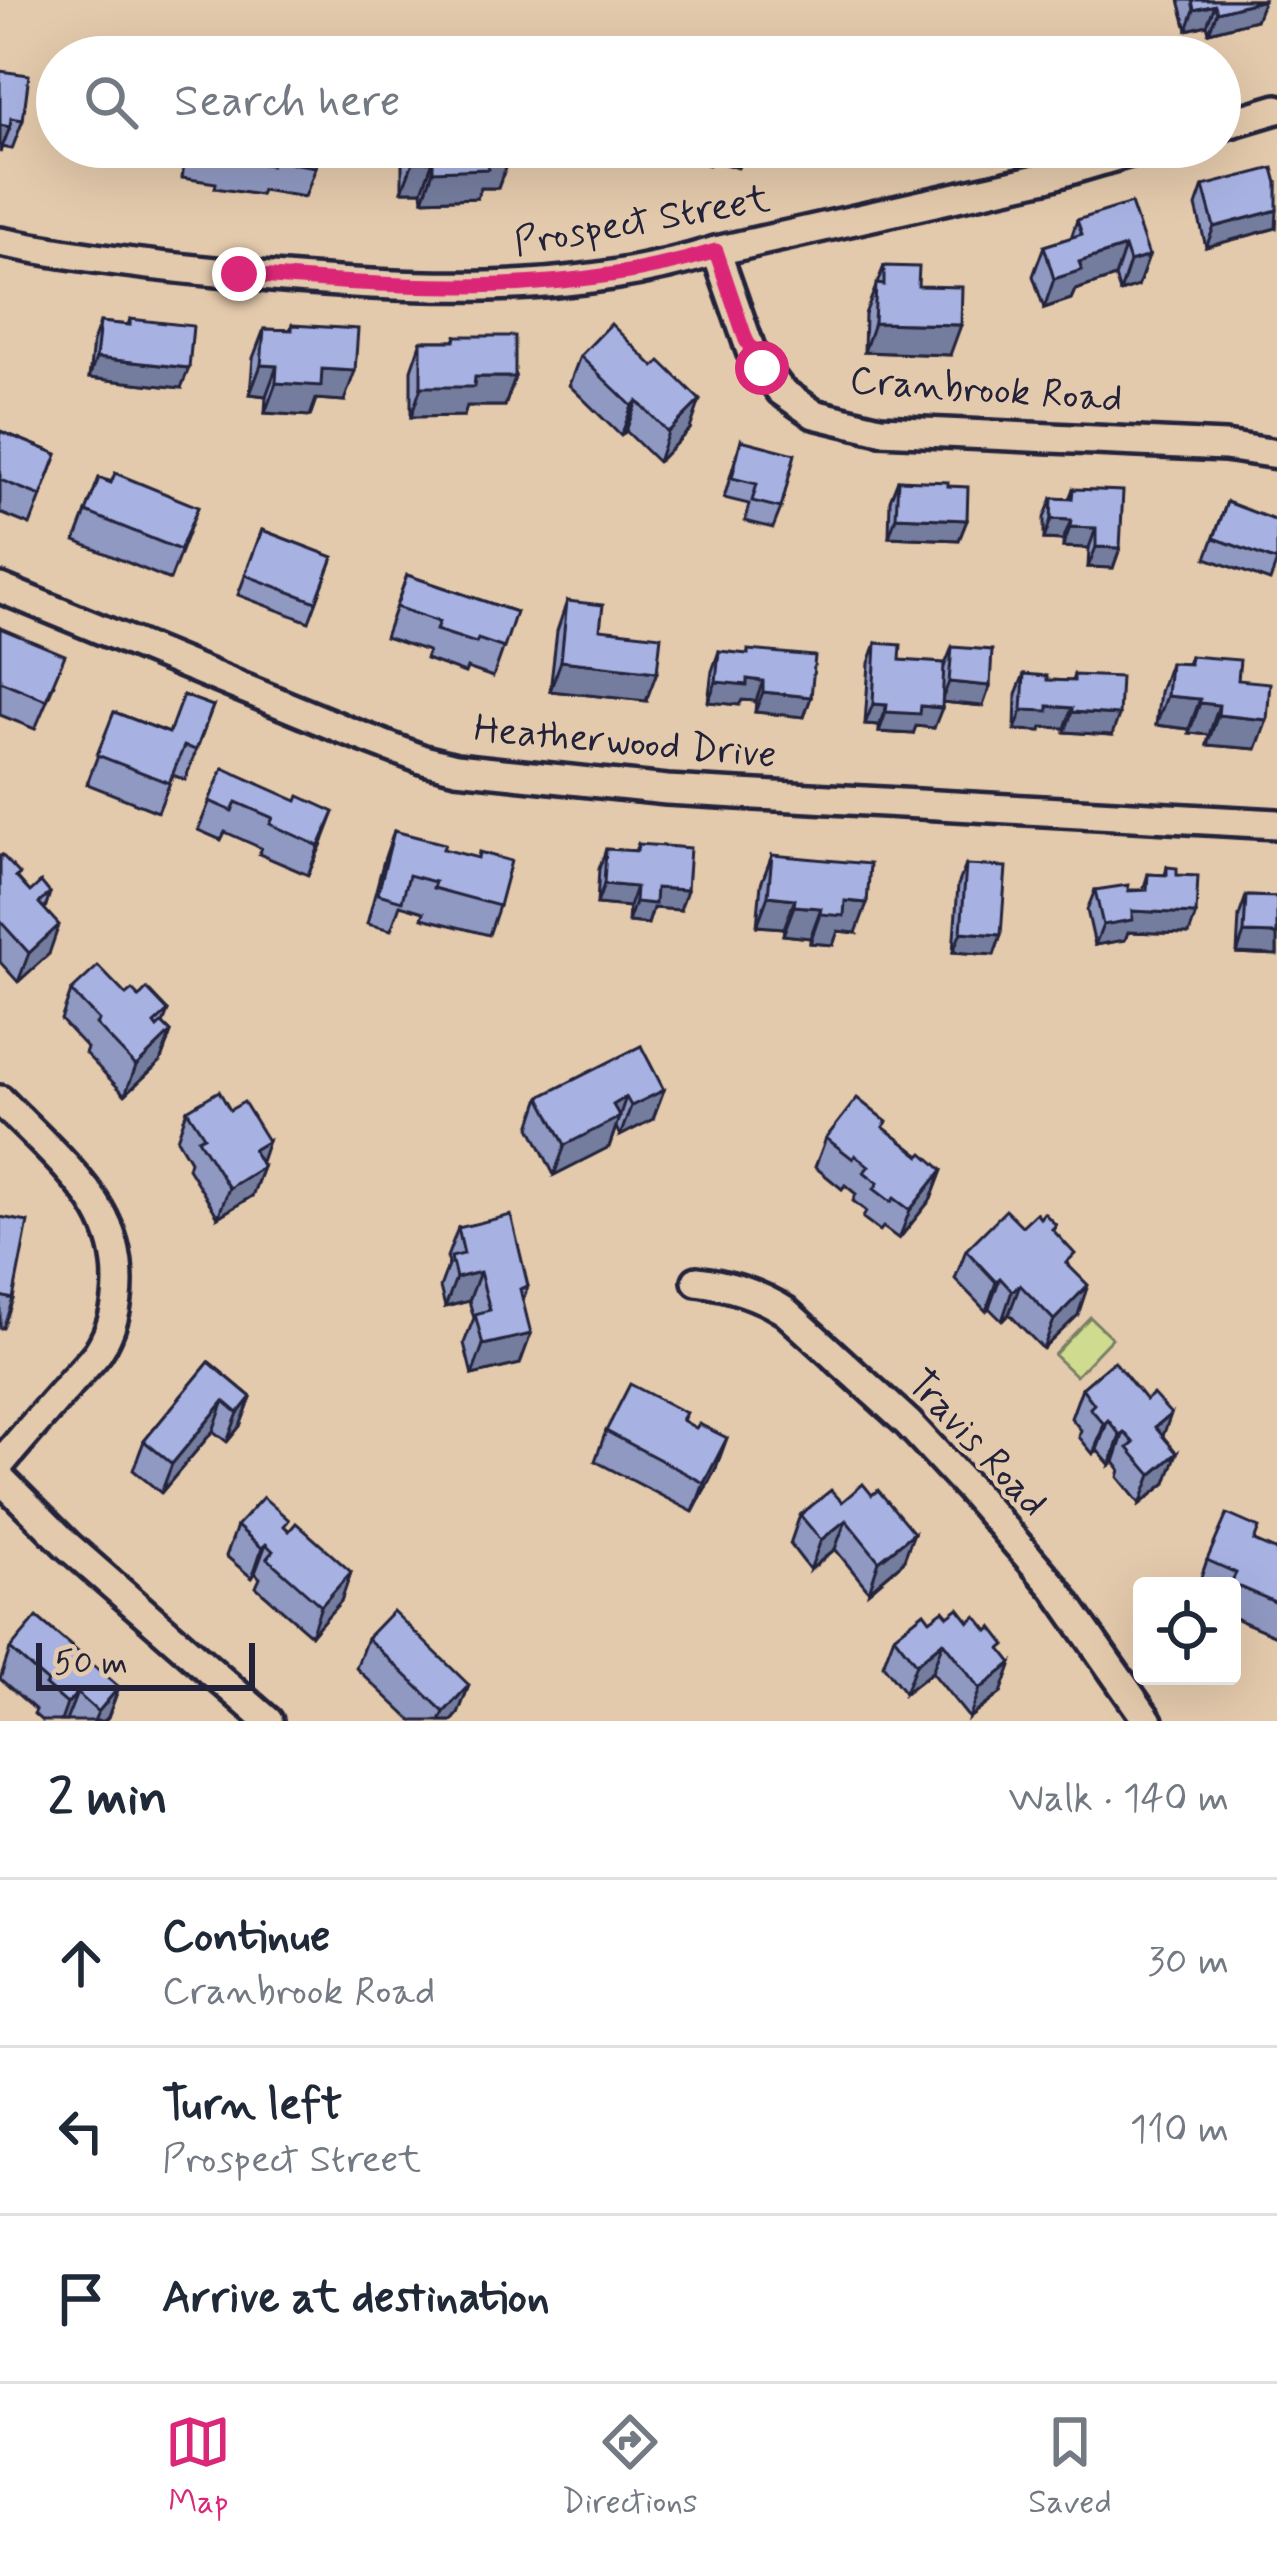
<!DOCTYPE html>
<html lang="en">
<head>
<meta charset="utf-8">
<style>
  :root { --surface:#fff; --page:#f6f6f7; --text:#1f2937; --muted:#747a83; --line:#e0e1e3; --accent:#db2777 }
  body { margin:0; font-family:Mynerve,sans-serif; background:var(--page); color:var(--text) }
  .controls { position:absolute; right:36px; bottom:36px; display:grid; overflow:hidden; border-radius:12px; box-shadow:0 12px 48px #0002 }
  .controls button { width:108px; height:108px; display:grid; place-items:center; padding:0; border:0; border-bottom:3px solid var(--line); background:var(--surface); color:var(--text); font:60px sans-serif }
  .scale { position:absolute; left:36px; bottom:30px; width:219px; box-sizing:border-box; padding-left:12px; border:6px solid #22223b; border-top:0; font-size:33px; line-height:42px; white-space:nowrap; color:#22223b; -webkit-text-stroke:9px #e4caac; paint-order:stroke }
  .stop { position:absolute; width:36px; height:36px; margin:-27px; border:9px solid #db2777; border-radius:50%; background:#fff }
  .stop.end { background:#db2777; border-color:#fff; box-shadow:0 3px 12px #0008 }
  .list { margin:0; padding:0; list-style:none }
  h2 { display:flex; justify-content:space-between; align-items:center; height:156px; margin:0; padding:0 48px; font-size:51px }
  h2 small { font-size:39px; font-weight:400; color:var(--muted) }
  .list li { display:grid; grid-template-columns:78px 1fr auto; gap:36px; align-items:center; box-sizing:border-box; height:168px; padding:0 48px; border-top:3px solid var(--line) }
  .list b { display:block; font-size:45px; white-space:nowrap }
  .list p { margin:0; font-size:39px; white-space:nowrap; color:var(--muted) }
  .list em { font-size:39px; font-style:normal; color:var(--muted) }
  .icon { flex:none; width:66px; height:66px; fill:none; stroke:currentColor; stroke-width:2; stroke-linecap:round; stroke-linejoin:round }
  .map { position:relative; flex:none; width:1277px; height:1721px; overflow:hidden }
  .search { position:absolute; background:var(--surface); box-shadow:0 12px 48px #0002; left:36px; right:36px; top:36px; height:132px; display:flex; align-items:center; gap:30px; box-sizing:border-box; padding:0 42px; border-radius:66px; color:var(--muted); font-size:45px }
  .sheet { height:660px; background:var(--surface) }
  nav { display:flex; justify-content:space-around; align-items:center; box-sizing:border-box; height:168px; border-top:3px solid var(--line); background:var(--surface); font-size:33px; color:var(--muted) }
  nav a { display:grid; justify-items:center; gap:6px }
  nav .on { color:var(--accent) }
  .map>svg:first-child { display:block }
</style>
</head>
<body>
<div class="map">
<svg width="1277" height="1721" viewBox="0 0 1277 1721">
  <rect width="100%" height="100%" fill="#e4caac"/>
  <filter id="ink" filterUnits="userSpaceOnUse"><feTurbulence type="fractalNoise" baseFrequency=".00833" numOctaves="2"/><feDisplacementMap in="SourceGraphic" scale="24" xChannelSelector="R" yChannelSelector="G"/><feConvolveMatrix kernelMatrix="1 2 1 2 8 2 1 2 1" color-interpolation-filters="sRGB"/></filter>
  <g filter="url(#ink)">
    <!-- green -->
    <path fill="#cfdc8f" stroke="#787f65" stroke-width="3" d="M1090,1317L1112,1338L1076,1376L1054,1355Z"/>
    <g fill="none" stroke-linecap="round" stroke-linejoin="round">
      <!-- street casing -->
      <g stroke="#22223b" stroke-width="36">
        <g id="street">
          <path d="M1220,126L1277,109"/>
          <path d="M0,242C90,260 180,269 272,277C421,290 572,296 716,251L1046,177L1147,147"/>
          <path d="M716,251L751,351L781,391L814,414L880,430L1225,446L1277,454"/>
          <path d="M0,588L345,730L424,760L456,768L667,790L1277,824"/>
          <path d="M0,1100C31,1132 78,1173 99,1210C124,1253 125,1310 98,1352C89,1364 77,1375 67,1387C45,1412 22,1438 0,1464"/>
          <path d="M697,1281C729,1285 757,1293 785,1311L908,1423L973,1493L1055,1588L1148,1721"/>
          <path d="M0,1478L68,1546L268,1721"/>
        </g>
      </g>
      <!-- street -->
      <use href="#street" stroke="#e4caac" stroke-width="27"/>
    </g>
    <!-- wall -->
    <g fill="#9099c2" stroke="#22223b" stroke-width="3">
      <path d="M1179,0H1263L1256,20L1209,32L1207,25L1187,30Z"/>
      <path d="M0,71L23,120L12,149L2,147Z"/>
      <path d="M187,147H319L316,167L305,197L262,190L260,195L215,188L216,183L182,178Z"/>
      <path d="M402,147H509V158L498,188H481L477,198L423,200L422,191H402Z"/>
      <path d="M662,147H746L738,168L711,160L709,165L661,151Z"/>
      <path d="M1277,183L1276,228L1206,247L1196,206L1203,186Z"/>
      <path d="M1077,220L1149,256L1138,286L1120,292L1115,277L1075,290L1071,299L1044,308L1033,276L1044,246L1071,238Z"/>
      <path d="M884,266L918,286L950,355L864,352L865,314Z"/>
      <path d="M130,319L181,388L89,378L93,342L100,322L128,325Z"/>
      <path d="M292,325L344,401L316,399L310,416L265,413L266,396L250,394L253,358L264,329L290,330Z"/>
      <path d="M456,336L515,377L505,406H467L464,416L411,417V370L421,341H454Z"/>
      <path d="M580,356L654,367L690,429L658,462L626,431L621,436L569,385Z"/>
      <path d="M0,431L57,454L30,525L0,513Z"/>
      <path d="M741,440L781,508L773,528L745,521L749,504L724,498Z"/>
      <path d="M99,478L198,507L170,580L75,541Z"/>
      <path d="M898,480L948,486L967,520L959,540L889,537L890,500Z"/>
      <path d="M1073,489L1120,548L1113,568L1088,567L1089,548L1063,547V540L1044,539V518L1052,498L1069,499Z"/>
      <path d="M1227,502L1277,561L1270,581L1206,558Z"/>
      <path d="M262,530L333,557L309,622L238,595Z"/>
      <path d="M407,575L516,612L493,677L467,668L465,673L426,659L428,651L385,637Z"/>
      <path d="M567,601L646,701L550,691L557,631Z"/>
      <path d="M0,628L54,684L35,729L0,715Z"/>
      <path d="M876,643L900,660L944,667L952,647L983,706L942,702L934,728L916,726L913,734L879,732V725L865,724L869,663Z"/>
      <path d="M719,651L811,697L804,717L755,712L756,701L742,700L739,705L708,702L712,671Z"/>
      <path d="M1190,656L1238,680L1267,720L1256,749L1207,745L1209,735L1189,733V729L1156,725L1160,692L1170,663L1187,664Z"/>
      <path d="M1024,674L1047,680L1072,681L1074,675L1112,735L1065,732V728L1042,727L1041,731L1015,730L1016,694Z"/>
      <path d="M213,706L185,780L173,775L158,812L87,784L114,712L169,733Z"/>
      <path d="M223,768L323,841L308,875L259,854L261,848L225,832L221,840L198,830Z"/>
      <path d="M394,831L443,849L499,906L489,935L422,918L424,912L400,905L391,930L367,924L384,860Z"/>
      <path d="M638,844L680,910L653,908L648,924L628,922L629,907L597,904L599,869L606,849L635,851Z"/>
      <path d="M772,855L856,933L838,931L833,945L810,943V938L783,935L784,928L757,926L761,884Z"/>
      <path d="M0,857L30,892L50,893L45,909L49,954L18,982L0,962Z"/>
      <path d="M966,865L1001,935L994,955L953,952L958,885Z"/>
      <path d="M1167,867L1177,875L1189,934L1128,932L1125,940L1095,945L1087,910L1095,890H1143L1148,874L1165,875Z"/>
      <path d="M1246,896L1277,897V955L1237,953L1239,916Z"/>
      <path d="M71,991L139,997L168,1011L163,1024L171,1032L160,1062L125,1095L85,1053L87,1048L61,1020Z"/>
      <path d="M641,1046L653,1119L620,1136L616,1127L609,1147L554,1175L530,1127L540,1097Z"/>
      <path d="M187,1110L260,1162L263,1167L252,1196L218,1217L188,1168L190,1161L177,1139Z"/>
      <path d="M884,1128L920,1156L942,1170L931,1199L899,1239L883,1227L880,1231L863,1218L866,1211L853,1201L856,1194L845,1185L842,1189L815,1167L826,1138Z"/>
      <path d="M0,1217L13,1299L3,1328H0Z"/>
      <path d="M1040,1218L1056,1225L1054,1231L1070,1267L1078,1315L1043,1349L1009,1314L1002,1321L989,1308L986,1311L955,1279L966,1250Z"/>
      <path d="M458,1228L528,1286L523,1301L520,1364L472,1375L464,1343L474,1318L469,1301L445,1307L440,1287L449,1263L447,1257Z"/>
      <path d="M209,1362L251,1397L240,1426L227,1442L213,1431L161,1493L133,1470L144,1441Z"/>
      <path d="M1082,1388L1163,1436L1166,1483L1140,1504L1118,1477L1120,1470L1114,1462L1110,1465L1097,1450L1093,1454L1079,1437L1081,1430L1071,1418Z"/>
      <path d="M686,1413L683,1421L716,1468L693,1512L595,1461L606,1431Z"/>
      <path d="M842,1502L903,1562L869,1591L835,1549L810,1570L790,1544L800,1515Z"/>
      <path d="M237,1526L286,1528L351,1572L341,1601L311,1635L256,1587L260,1578L255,1573L252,1578L226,1556Z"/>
      <path d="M1254,1541L1277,1551L1276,1636L1232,1617V1586H1198L1207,1560Z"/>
      <path d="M948,1616L969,1622L1003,1653L1001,1693L969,1718L932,1672L905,1693L883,1665L894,1636L930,1620Z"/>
      <path d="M367,1638L469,1685L458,1714L452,1721H412L356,1668Z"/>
      <path d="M10,1649L119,1687L108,1717L104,1721H42L34,1714L36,1710L0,1679Z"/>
    </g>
    <!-- shaded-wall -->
    <g fill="#757d9e" stroke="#22223b" stroke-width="3">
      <path d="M1264,0L1256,20L1209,32L1217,12Z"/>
      <path d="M1215,5L1207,25L1187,30L1194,10Z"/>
      <path d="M0,125L10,127L0,153Z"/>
      <path d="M509,158L498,188H481L477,198L423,200L433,171L487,159Z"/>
      <path d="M433,161L422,191H402L413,162Z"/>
      <path d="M1277,210L1276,228L1206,247L1214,227Z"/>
      <path d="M1125,247L1115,277L1075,290L1071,299L1044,308L1054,279L1079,262Z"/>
      <path d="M1149,256L1138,286L1120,292L1130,262Z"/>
      <path d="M874,323L961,325L950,355L864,352Z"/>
      <path d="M96,358L189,368L181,388L89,378Z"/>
      <path d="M261,365L277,366L266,396L250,394Z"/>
      <path d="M322,369L355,371L344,401L316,399L310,416L265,413L276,383Z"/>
      <path d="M475,377H515L505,406H467L464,416L411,417L421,387Z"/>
      <path d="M700,400L690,429L658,462L668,432Z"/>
      <path d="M637,401L626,431L621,436L632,406Z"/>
      <path d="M896,517L967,520L959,540L889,537Z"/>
      <path d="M1051,519L1071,520L1063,540L1044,539Z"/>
      <path d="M1070,527L1096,528L1089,548L1063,547Z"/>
      <path d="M1096,547L1120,548L1113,568L1088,567Z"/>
      <path d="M561,661L657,672L646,701L550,691Z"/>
      <path d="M747,679L763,681L756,701L742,700L739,705L708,702L716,682Z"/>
      <path d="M949,682L990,686L983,706L941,702Z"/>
      <path d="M763,692L811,697L804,717L755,712Z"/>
      <path d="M1167,696L1200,699L1189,729L1156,725Z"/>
      <path d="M1200,703L1219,705L1209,735L1189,733Z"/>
      <path d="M873,704L887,705L879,725L865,724Z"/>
      <path d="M921,706L942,708L934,728L916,726L913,734L879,732L886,712Z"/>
      <path d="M1048,706L1072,708L1065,728L1042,727L1041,731L1015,730L1022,710Z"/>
      <path d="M1072,712L1119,715L1112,735L1065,732Z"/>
      <path d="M1218,715L1267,720L1256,749L1207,745Z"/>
      <path d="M334,812L323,841L308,875L319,846Z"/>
      <path d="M604,884L636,887L629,907L597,904Z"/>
      <path d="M656,888L687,890L680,910L653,908L648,924L628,922L635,902Z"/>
      <path d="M768,896L795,899L784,928L757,926Z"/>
      <path d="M845,901L867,903L856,933L838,931L833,945L810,943L820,914Z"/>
      <path d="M794,906L821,908L810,938L783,935Z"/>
      <path d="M1132,911L1196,914L1189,934L1128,932L1125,940L1095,945L1103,925Z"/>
      <path d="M59,925L49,954L18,982L29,953Z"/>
      <path d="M961,932L1001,935L994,955L953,952Z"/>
      <path d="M1244,933L1277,934V955L1237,953Z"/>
      <path d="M171,1032L160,1062L125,1095L136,1066Z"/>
      <path d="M664,1090L653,1119L620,1136L631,1106Z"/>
      <path d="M626,1097L609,1147L554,1175L565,1145L613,1105Z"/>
      <path d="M268,1141L258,1170L263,1167L252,1196L218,1217L229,1188L253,1150Z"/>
      <path d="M942,1170L931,1199L899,1239L910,1210Z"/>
      <path d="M480,1272L469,1301L445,1307L456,1278Z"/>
      <path d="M1000,1278L989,1308L986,1311L996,1282Z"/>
      <path d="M1020,1285L1009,1314L1002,1321L1012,1291Z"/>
      <path d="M1088,1285L1078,1315L1043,1349L1054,1320Z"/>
      <path d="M531,1334L520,1364L472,1375L483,1345Z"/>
      <path d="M251,1397L240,1426L227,1442L238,1413Z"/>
      <path d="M224,1401L213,1431L161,1493L172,1464Z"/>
      <path d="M1171,1414L1160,1444L1155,1427Z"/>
      <path d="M1108,1420L1097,1450L1093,1454L1104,1424Z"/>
      <path d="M1124,1432L1114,1462L1110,1465L1120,1435Z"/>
      <path d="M727,1438L716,1468L693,1512L704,1483Z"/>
      <path d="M1177,1453L1166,1483L1140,1504L1151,1475Z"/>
      <path d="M846,1520L835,1549L810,1570L821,1540Z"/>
      <path d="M914,1533L903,1562L869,1591L879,1561Z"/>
      <path d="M266,1544L255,1573L252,1578L262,1548Z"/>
      <path d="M351,1572L341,1601L311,1635L321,1606Z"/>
      <path d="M943,1642L932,1672L905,1693L916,1664Z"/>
      <path d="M1012,1663L1001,1693L969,1718L980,1689Z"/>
      <path d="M469,1685L458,1714L452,1721H440L444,1712Z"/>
      <path d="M119,1687L108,1717L104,1721H94L98,1712Z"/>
      <path d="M77,1693L66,1721H61L67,1704Z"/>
    </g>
    <!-- building -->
    <g fill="#a7b2e2" stroke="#22223b" stroke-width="3">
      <path d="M1192,0H1264L1217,12L1215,5L1194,10Z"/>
      <path d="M999,41L1005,57H954Z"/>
      <path d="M789,52V57H754V54Z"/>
      <path d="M0,71L29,75L23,120L11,118L10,127L0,125Z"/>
      <path d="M193,147H319L316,167L272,160L271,165L225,158L226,154Z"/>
      <path d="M412,147H509V158L487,159L488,169L433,171V161L413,162Z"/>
      <path d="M1273,168L1277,183V210L1214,227L1203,186Z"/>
      <path d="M1131,203L1149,256L1130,262L1125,247L1079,262L1082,270L1054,279L1044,246L1082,234L1077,220Z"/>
      <path d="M884,266L919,267L918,286L962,287L961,325L874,323L876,284L884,285Z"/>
      <path d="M130,319L193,326L189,368L96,358L100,322L130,325Z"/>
      <path d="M611,324L654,367L660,361L700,400L668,432L637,401L632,406L580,356Z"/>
      <path d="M292,325L358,329L355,371L322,369L321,386L276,383L277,366L261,365L264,329L292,330Z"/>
      <path d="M456,336H515V377H475L474,387H421V341H455Z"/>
      <path d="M0,431L57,454L41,496L0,480Z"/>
      <path d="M741,440L795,454L781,508L752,501L757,484L732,478Z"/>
      <path d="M115,473L198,507L180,550L86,512L99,478L111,483Z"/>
      <path d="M898,480L948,482V486L968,487L967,520L896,517Z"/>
      <path d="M1073,489L1123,491L1120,548L1096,547V528L1070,527L1071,520L1051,519L1052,498L1072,499Z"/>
      <path d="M1227,502L1277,521V561L1214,538Z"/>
      <path d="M262,530L333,557L316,602L245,575Z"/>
      <path d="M407,575L516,612L504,648L478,639L476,643L436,630L439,622L396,607Z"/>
      <path d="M567,601L603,605L600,629L661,636L657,672L561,661Z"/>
      <path d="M0,628L65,655L46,700L0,681Z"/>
      <path d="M876,643L901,645L900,660L944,663L942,708L921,706L920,714L886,712L887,705L873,704Z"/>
      <path d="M952,647L992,650L990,686L949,682Z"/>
      <path d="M748,650L815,656L811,697L763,692V681L747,679V685L716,682L719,651L748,654Z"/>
      <path d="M1190,656L1240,660L1238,680L1270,683L1267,720L1218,715L1219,705L1200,703V699L1167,696L1170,663L1190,664Z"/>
      <path d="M1024,674L1047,676V680L1074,681V675L1121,677L1119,715L1072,712V708L1048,706V711L1022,710Z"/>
      <path d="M183,695L213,706L196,750L184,746L169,783L97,755L114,712L169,733Z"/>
      <path d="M223,768L297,801L299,796L334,812L319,846L270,824L273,818L236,802L232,811L209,801Z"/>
      <path d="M394,831L445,844L443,849L478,858L479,852L511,861L499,906L433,888L435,882L409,875L402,901L378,894Z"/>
      <path d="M638,844L690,848L687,890L656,888L655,904L635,902L636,887L604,884L606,849L637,851Z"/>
      <path d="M2,855L20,874L16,877L30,892L41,882L50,893L39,903L59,925L29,953L0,921V857Z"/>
      <path d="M772,855L870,864L867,903L845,901L844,916L820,914L821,908L794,906L795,899L768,896Z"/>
      <path d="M966,865L1006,867L1001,935L961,932Z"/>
      <path d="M1167,867L1177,868V875L1198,876L1196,914L1132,911V920L1103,925L1095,890L1128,885V891L1147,890L1148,874L1167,875Z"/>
      <path d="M1246,896L1277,897V934L1244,933Z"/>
      <path d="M98,966L126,995L132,990L139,997L147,989L168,1011L154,1024L157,1028L162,1023L171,1032L136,1066L96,1024L99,1020L71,991Z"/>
      <path d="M641,1046L664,1090L631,1106L626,1097L613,1105L620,1117L565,1145L540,1097Z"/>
      <path d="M219,1091L230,1110L244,1102L268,1141L253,1150L263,1167L229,1188L198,1139L204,1136L187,1110Z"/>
      <path d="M857,1098L887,1122L883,1127L920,1156L923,1153L942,1170L910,1210L894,1198L891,1202L874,1189L878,1183L864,1172L869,1166L855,1155L853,1159L826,1138Z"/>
      <path d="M1006,1210L1022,1226L1036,1213L1040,1218L1044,1213L1056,1225L1052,1229L1075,1254L1066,1263L1088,1285L1054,1320L1020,1285L1012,1291L1000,1278L996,1282L966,1250Z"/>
      <path d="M511,1215L528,1286L520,1289L531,1334L483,1345L475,1314L490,1310L480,1272L456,1278L451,1257L464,1254L458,1228Z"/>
      <path d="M0,1217L28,1222L13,1299L0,1296Z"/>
      <path d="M1114,1361L1146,1400L1153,1394L1171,1414L1155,1427L1177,1453L1151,1475L1128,1448L1134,1443L1124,1432L1120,1435L1108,1420L1104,1424L1090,1408L1094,1404L1082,1388Z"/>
      <path d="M209,1362L251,1397L238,1413L224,1401L172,1464L144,1441Z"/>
      <path d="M630,1384L686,1413L682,1420L696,1428L699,1424L727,1438L704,1483L606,1431Z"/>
      <path d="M863,1484L872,1495L878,1490L914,1533L879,1561L846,1520L821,1540L800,1515L831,1490L842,1502Z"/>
      <path d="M263,1497L289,1520L284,1526L289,1531L296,1523L351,1572L321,1606L267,1558L273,1551L266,1544L262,1548L237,1526Z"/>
      <path d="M1227,1514L1259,1528L1254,1541L1277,1551V1603L1231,1583L1236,1573L1207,1560Z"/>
      <path d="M958,1608L969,1622L976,1616L988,1631L992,1627L1006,1645L1001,1649L1012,1663L980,1689L943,1642L916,1664L894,1636L924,1612L930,1620L943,1610L948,1616Z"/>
      <path d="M393,1611L469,1685L444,1712L367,1638Z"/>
      <path d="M37,1617L119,1687L98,1712L77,1693L67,1704L45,1685L48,1682L10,1649Z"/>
    </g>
  </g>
  <g fill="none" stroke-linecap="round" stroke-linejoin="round" filter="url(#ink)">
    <!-- route -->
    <path stroke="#db2777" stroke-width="15" d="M239,274C399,288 561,299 716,251L746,340L762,368"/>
  </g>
  <g text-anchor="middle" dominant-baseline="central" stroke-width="9" stroke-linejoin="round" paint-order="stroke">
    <!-- street labels -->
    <g font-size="39" fill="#22223b" stroke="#e4caac">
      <text transform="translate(642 222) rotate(-10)">Prospect Street</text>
      <text transform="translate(986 391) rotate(4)">Cranbrook Road</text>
      <text transform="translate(625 743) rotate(5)">Heatherwood Drive</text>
      <text transform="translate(976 1444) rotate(47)">Travis Road</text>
    </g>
  </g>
</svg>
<div class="controls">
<button><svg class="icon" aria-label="locate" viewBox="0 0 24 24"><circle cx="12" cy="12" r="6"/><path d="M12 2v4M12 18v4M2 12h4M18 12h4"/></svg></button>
</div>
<div class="scale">50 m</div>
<div class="stop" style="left:762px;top:368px"></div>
<div class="stop end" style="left:239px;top:274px"></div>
<div class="search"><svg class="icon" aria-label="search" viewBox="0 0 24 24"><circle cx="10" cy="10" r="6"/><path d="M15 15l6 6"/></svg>Search here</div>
</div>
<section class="sheet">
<h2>2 min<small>Walk · 140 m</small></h2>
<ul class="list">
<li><svg class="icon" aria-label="ahead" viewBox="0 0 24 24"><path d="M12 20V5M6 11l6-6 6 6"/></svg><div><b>Continue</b><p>Cranbrook Road</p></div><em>30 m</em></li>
<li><svg class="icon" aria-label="left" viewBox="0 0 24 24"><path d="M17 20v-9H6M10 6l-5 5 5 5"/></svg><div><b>Turn left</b><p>Prospect Street</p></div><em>110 m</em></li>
<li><svg class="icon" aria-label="arrive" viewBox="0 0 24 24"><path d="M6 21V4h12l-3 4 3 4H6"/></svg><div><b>Arrive at destination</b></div></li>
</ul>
</section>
<nav>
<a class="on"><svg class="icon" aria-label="map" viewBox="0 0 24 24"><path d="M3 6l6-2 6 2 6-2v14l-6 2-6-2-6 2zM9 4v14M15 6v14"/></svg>Map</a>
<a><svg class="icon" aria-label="directions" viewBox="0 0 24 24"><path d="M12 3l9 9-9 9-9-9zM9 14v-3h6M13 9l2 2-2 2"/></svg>Directions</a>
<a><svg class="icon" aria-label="saved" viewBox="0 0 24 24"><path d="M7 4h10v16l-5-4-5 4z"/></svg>Saved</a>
</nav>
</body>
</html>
